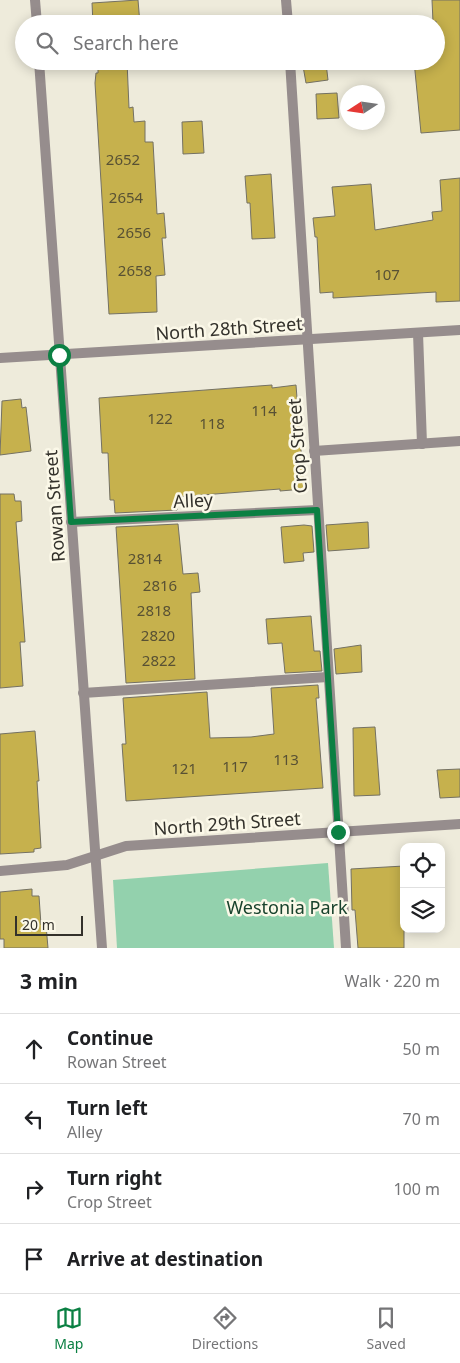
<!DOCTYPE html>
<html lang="en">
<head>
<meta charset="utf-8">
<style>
  :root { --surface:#fff; --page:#f2f2f2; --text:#202124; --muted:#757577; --line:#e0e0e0; --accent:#0b8043 }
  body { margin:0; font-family:"Noto Sans",sans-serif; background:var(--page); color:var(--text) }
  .controls { position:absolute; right:15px; bottom:15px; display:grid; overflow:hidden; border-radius:10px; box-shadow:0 2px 12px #0003 }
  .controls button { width:45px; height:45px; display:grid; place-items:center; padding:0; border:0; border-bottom:1px solid var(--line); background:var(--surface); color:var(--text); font:25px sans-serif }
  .compass { position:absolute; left:340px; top:85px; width:45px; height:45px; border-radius:50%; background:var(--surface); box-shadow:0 2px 12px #0003; rotate:258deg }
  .scale { position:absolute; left:15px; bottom:12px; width:68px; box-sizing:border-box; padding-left:5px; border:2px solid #33312b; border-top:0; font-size:14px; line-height:18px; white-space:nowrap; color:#33312b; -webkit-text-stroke:4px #fbf8e8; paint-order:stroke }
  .stop { position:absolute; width:15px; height:15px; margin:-11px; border:4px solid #0b8043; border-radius:50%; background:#fff }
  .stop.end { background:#0b8043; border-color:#fff; box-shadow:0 1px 5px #0008 }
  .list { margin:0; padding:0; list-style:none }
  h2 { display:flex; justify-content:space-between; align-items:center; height:65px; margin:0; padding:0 20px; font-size:21px }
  h2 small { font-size:16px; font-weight:400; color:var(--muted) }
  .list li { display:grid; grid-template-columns:32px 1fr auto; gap:15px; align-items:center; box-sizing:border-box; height:70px; padding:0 20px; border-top:1px solid var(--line) }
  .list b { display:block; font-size:19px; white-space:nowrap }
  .list p { margin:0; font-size:16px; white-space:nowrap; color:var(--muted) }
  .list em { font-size:16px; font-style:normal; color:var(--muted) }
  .icon { flex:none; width:28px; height:28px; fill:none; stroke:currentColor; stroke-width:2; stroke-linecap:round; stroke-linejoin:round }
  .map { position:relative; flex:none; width:460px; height:948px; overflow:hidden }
  .search { position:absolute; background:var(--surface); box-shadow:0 2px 12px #0003; left:15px; right:15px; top:15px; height:55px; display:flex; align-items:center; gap:12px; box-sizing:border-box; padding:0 18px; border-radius:28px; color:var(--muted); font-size:19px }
  .sheet { height:345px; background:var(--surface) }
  nav { display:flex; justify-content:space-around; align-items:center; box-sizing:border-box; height:70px; border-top:1px solid var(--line); background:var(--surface); font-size:14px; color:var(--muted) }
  nav a { display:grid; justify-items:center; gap:2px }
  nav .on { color:var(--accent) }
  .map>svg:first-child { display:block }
</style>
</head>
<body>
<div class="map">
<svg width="460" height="948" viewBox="0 0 460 948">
  <rect width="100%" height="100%" fill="#eeebdb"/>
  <!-- green -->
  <path fill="#93d1ad" d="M328,863L334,948H117L113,880Z"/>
  <!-- building -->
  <g fill="#c6b14d" stroke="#747163">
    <path d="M138,0L140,24H93L92,3Z"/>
    <path d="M432,0H460V130L421,133L414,61H436V21L433,22Z"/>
    <path d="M98,61H127L129,108L133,107L134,122L145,121V142H153L157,214L164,213L166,238H162L165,275L156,276L157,312L109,314L95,83L96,73H98Z"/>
    <path d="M326,63L328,80L306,83L303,66Z"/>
    <path d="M337,93L339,118L317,119L316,94Z"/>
    <path d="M202,121L204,153L183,154L182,122Z"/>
    <path d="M271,174L275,238L252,239L250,203H247L245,176Z"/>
    <path d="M460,178V301L436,302V292L333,298V292L320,293L317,237H315L313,218L335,216L332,187L371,184L375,230L433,220L432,212L442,211L440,180Z"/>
    <path d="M272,385V388L296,385L304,489L280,491V489L176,497L177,510L115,513L114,500H110L108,453H102L99,398Z"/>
    <path d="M21,399L22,408L26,407L31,451L0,455L2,401Z"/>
    <path d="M0,494H14L15,501H21L22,521L16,522L25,642H20L23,686L0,688Z"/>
    <path d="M368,522L369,548L328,551L326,525Z"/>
    <path d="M178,524L183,574L198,573L200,592L191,593L195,679L126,683L116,527Z"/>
    <path d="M304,525L312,526L314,552L303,553L304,561L284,563L281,527Z"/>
    <path d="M311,616L314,651H320L322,671L285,673L282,643L268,644L266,619Z"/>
    <path d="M361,645L362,672L336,674L334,649Z"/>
    <path d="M318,685L319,698H316L323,788L126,801L122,744H126L123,698L207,692L210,738L251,737L274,734L271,688Z"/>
    <path d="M375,727L380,795L354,796L353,728Z"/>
    <path d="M35,731L39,781H37L41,848L34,849V852L0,854V734Z"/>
    <path d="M460,769V797L440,798L437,770Z"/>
    <path d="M404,866V948H358L355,910H352L351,869Z"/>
    <path d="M32,889V896H39L41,925H46L48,948H4V939H0V892Z"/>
  </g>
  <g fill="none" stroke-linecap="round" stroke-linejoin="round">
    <!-- service -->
    <g stroke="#968d8d" stroke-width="10">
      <path d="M418,333L422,444"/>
      <path d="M314,451L460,441"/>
    </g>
    <!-- minor -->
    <g stroke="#968d8d" stroke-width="10">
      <path d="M35,0L37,24"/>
      <path d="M286,0L288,24"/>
      <path d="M39,61L102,948"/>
      <path d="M290,61L346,948"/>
      <path d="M0,358L460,330"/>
      <path d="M71,522L317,510"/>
      <path d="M83,693L328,677"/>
      <path d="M0,871L67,865L126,846L460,824"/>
    </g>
  </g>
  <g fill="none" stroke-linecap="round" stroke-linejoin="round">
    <!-- route -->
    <path stroke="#0b8043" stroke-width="6" d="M59,355L71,522L317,510L338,832"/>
  </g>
  <g text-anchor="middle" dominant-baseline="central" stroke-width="5" stroke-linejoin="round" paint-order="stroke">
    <!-- number labels -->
    <g font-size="15" fill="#585134">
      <text x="123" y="159">2652</text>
      <text x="126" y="197">2654</text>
      <text x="134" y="232">2656</text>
      <text x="135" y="270">2658</text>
      <text x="387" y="274">107</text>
      <text x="264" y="410">114</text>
      <text x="160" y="418">122</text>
      <text x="212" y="423">118</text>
      <text x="145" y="558">2814</text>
      <text x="160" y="585">2816</text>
      <text x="154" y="610">2818</text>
      <text x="158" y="635">2820</text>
      <text x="159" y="660">2822</text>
      <text x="286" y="759">113</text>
      <text x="235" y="766">117</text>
      <text x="184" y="768">121</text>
    </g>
    <!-- street labels -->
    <g font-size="18" fill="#33312b" stroke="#fbf8e8">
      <text transform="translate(229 328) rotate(-4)">North 28th Street</text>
      <text transform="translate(297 446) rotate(-94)">Crop Street</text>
      <text transform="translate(193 500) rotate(-3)">Alley</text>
      <text transform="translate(54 506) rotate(-94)">Rowan Street</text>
      <text transform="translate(227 823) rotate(-4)">North 29th Street</text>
    </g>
    <!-- park labels -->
    <g font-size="18" fill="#18422c" stroke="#fbf8e8">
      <text x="287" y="907">Westonia Park</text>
    </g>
  </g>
</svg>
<div class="controls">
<button><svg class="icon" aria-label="locate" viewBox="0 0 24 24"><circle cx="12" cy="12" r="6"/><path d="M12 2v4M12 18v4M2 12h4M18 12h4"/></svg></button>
<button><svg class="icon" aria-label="layers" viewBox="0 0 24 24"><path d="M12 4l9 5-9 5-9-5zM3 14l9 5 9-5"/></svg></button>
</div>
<svg class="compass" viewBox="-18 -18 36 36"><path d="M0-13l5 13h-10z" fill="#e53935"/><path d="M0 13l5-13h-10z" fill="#757577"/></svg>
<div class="scale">20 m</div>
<div class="stop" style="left:59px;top:355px"></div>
<div class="stop end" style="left:338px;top:832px"></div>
<div class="search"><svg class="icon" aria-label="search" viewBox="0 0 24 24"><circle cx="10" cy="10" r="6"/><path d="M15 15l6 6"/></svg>Search here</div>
</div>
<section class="sheet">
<h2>3 min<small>Walk · 220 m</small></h2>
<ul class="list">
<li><svg class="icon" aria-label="ahead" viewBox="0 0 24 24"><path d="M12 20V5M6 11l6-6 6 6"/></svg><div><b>Continue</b><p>Rowan Street</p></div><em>50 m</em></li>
<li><svg class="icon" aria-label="left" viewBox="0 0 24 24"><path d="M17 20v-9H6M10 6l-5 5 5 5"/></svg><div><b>Turn left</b><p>Alley</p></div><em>70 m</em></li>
<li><svg class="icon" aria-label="right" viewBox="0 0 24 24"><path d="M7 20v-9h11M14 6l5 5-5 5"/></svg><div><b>Turn right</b><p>Crop Street</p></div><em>100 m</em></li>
<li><svg class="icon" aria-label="arrive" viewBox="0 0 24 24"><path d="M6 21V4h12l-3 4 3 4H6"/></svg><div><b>Arrive at destination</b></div></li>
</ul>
</section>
<nav>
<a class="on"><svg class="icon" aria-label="map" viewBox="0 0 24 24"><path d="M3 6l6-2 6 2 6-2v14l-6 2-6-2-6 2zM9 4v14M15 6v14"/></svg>Map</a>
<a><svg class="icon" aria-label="directions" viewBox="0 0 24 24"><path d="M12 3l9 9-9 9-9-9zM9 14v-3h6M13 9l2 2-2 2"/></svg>Directions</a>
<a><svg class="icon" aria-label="saved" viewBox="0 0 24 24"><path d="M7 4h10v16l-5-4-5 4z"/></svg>Saved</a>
</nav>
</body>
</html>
